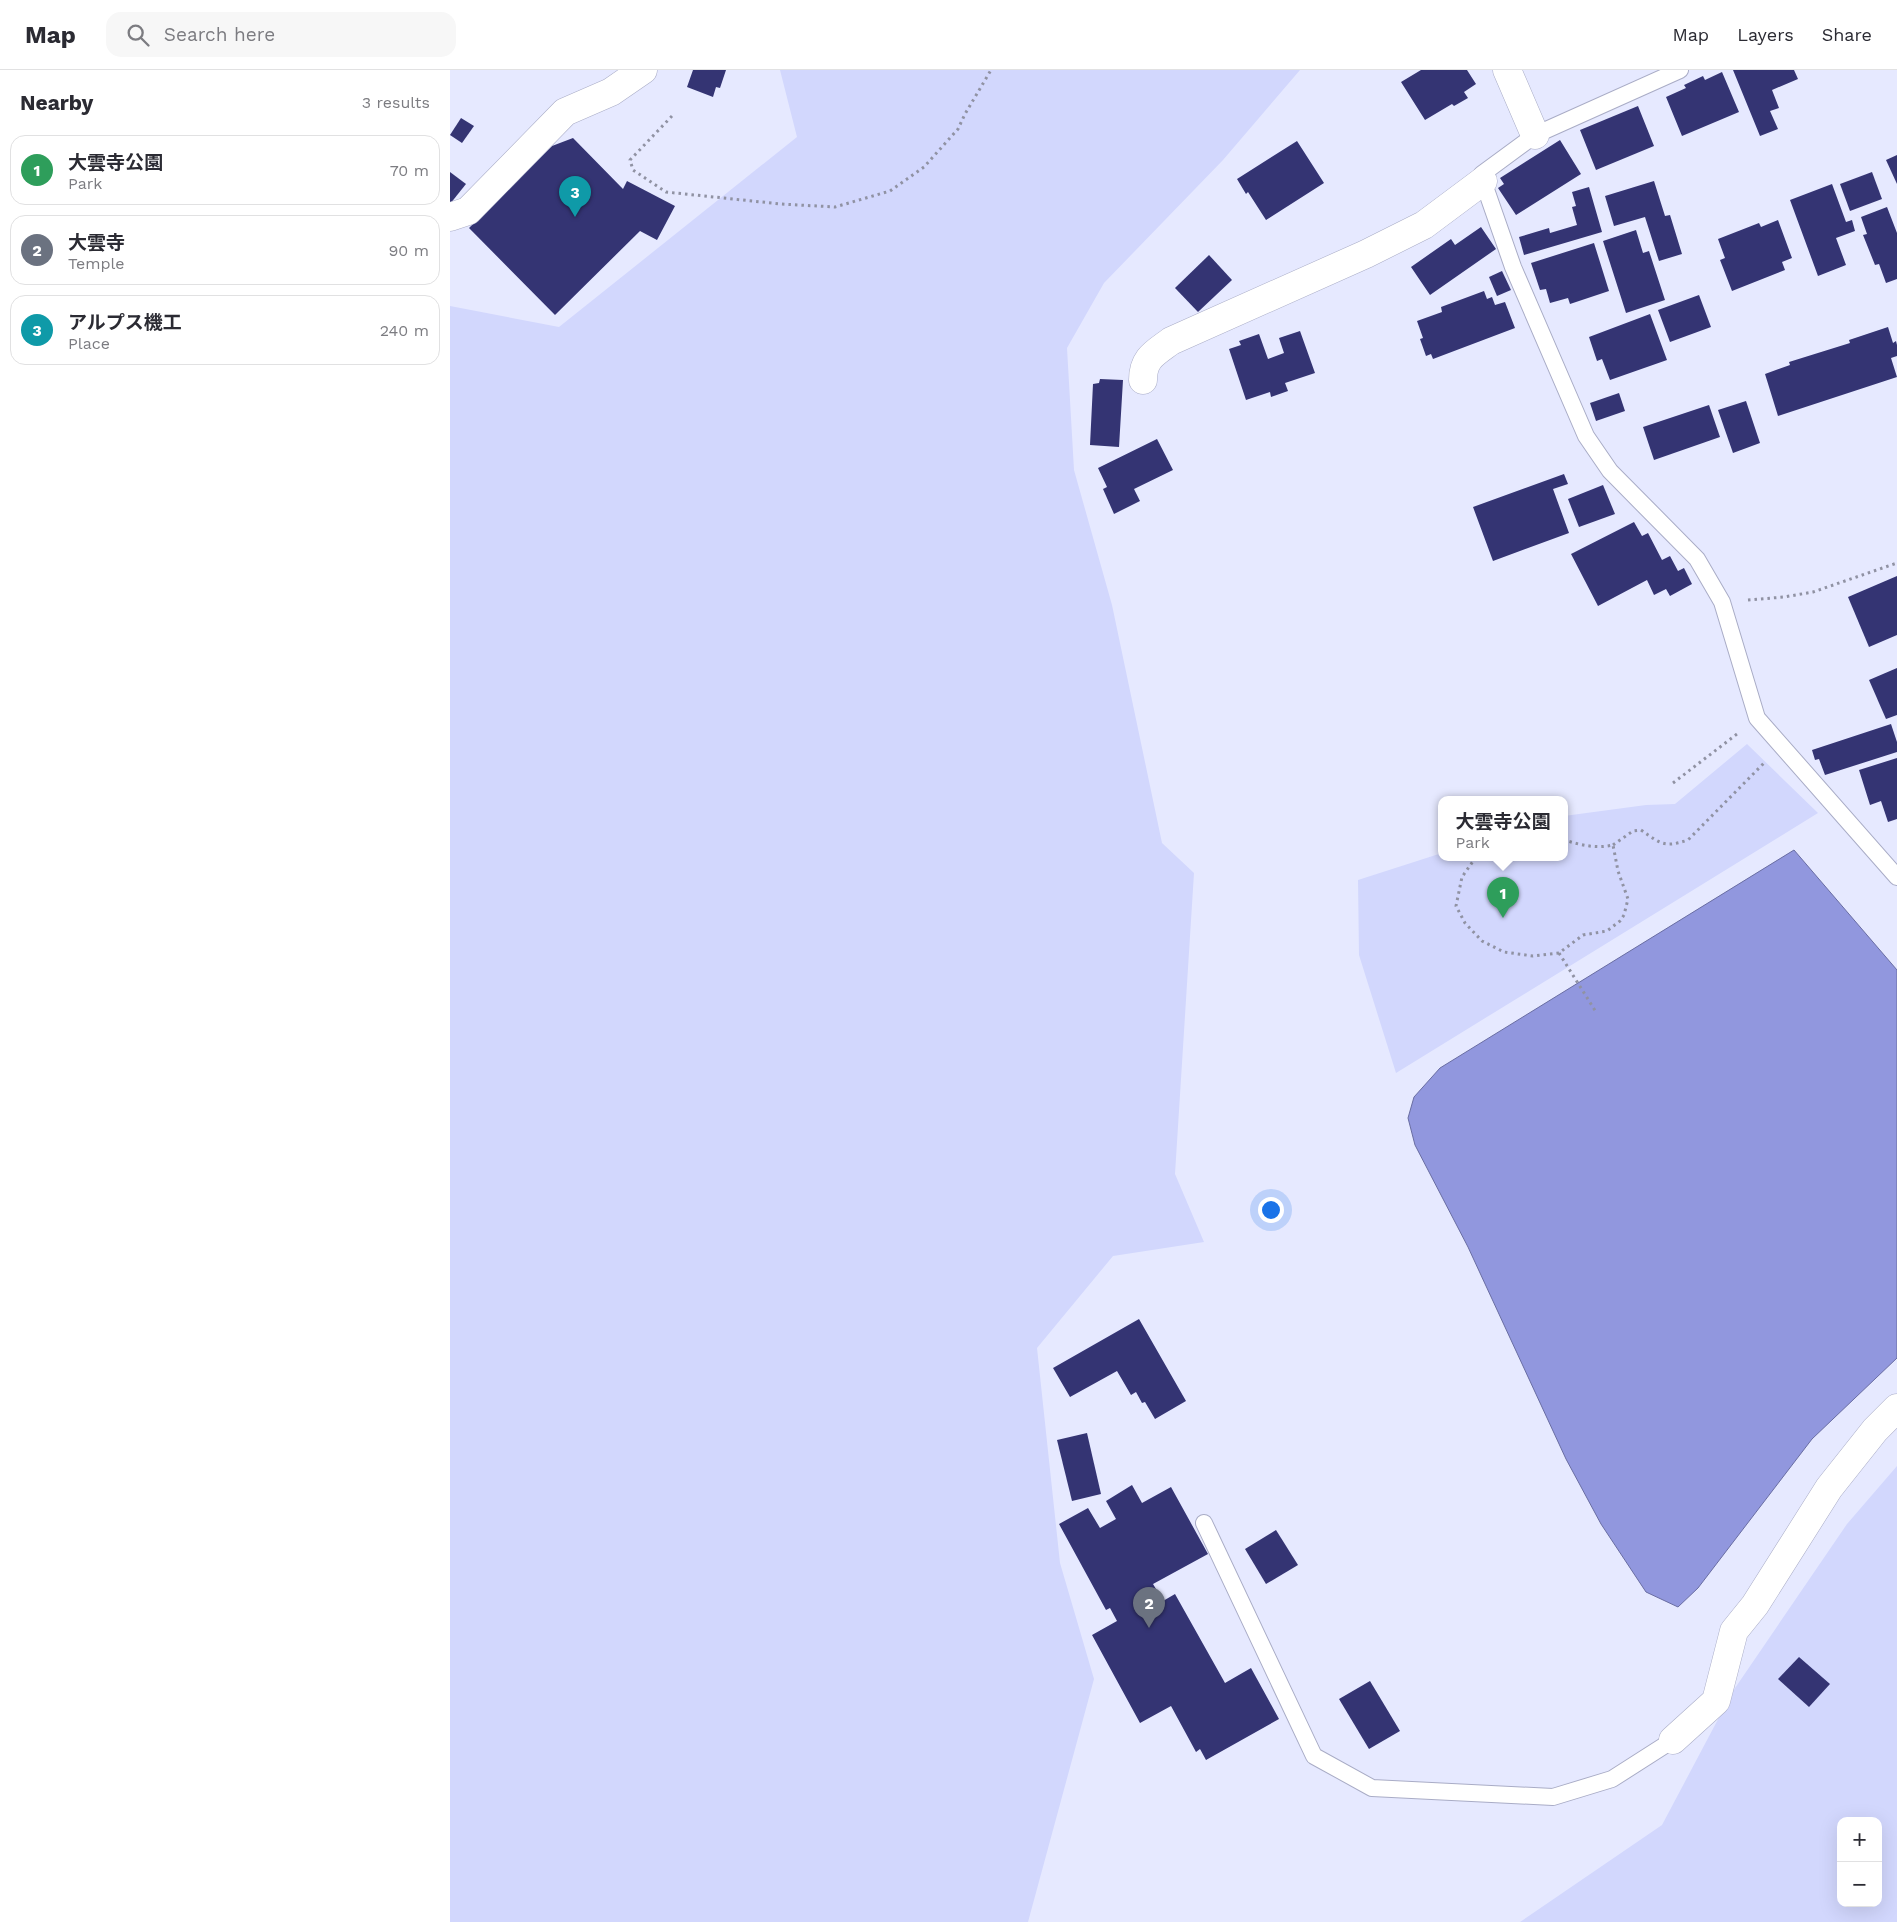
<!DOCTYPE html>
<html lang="en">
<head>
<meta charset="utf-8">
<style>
  :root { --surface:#fff; --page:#f7f7f7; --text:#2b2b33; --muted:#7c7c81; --line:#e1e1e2; --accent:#111827 }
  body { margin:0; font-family:"Work Sans","Noto Sans JP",sans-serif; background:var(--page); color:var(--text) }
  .controls { position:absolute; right:15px; bottom:15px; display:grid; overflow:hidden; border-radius:10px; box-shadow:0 5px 20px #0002 }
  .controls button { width:45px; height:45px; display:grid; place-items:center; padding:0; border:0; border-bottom:1px solid var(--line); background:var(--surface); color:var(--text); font:25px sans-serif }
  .you { position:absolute; left:820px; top:1139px; width:18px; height:18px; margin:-12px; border:4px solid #fff; border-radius:50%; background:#1a73e8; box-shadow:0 0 0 8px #1a73e833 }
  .badge { display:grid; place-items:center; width:32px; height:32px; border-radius:50%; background:var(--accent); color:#fff; font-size:16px; font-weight:700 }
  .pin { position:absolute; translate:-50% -41px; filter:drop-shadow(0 1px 2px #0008) }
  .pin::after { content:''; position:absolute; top:26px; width:18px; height:15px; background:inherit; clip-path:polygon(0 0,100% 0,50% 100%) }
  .popup { position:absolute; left:988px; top:726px; width:130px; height:65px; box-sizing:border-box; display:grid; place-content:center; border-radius:10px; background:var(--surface); filter:drop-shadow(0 1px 4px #0005); font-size:16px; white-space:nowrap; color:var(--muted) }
  .popup b { font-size:19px; color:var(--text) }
  .popup::after { content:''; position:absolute; left:50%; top:100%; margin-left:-10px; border:10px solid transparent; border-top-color:var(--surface) }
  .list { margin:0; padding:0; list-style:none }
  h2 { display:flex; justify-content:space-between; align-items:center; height:65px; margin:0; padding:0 20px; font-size:21px }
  h2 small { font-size:16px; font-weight:400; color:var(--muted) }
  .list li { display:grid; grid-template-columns:32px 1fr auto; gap:15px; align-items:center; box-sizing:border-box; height:70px; margin:0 10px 10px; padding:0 10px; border:1px solid var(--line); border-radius:15px }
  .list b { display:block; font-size:19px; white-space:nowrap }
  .list p { margin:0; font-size:16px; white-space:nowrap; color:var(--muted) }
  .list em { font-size:16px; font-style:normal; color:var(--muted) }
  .icon { flex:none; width:28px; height:28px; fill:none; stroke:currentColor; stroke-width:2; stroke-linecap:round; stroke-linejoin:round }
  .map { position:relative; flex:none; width:1447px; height:1852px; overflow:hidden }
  header { display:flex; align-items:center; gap:30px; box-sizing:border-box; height:70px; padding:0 25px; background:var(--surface); border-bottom:1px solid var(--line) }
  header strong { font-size:24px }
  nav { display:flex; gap:28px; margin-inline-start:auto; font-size:18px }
  .search { width:350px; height:45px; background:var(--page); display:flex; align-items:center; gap:12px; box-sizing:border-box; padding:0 18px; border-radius:15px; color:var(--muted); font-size:19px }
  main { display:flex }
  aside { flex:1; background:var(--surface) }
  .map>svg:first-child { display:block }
</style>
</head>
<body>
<header>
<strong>Map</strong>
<div class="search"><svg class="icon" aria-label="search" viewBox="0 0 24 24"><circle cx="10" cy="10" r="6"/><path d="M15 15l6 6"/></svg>Search here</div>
<nav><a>Map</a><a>Layers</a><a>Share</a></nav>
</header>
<main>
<aside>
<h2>Nearby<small>3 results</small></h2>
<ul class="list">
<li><span class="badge" style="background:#2e9e5b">1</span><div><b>大雲寺公園</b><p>Park</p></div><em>70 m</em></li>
<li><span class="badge" style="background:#6b7280">2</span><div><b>大雲寺</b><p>Temple</p></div><em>90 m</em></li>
<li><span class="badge" style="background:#0f9aa8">3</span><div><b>アルプス機工</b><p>Place</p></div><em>240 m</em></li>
</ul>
</aside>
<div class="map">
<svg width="1447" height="1852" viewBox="0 0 1447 1852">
  <rect width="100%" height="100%" fill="#e6e9ff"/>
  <!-- green -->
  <g fill="#d2d7fd" fill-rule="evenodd">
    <path d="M330,0H850L773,90L654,213L617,278L624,400L662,535L712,773L744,803L725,1104L754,1172L663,1186L587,1278L610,1493L644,1609L578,1852H0V236L109,257L347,67Z"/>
    <path d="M1297,674L1368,743L946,1003L909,885L908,810L992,783V787H1114V746L1196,735L1225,734Z"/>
    <path d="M1447,1396V1852H1070L1212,1755L1283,1621L1397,1454ZM1391,1751H1428V1833H1391Z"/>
  </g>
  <!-- water -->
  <path fill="#9197de" stroke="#696da2" d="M1344,780L1447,900V1288L1362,1369L1248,1518L1228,1537L1196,1522L1151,1454L1116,1389L1018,1177L965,1075L958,1048L964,1027L990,998Z"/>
  <!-- building -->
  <g fill="#343473">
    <path d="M243,0H276L270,18L266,17L263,27L237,17Z"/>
    <path d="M971,0H1017L1026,14L1014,22L1018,28L1004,36L1002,34L975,50L951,12Z"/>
    <path d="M1283,0H1344L1348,9L1322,20L1329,38L1320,41L1328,59L1310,66Z"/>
    <path d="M1272,2L1289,42L1232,66L1216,27L1236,18L1234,15L1253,6L1255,10Z"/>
    <path d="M1188,36L1204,76L1146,100L1130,60Z"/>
    <path d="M11,48L24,56L12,73L0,65Z"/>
    <path d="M123,68L173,119L177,111L225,136L207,170L190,161L105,245L19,158L102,76Z"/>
    <path d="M1110,70L1131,104L1066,145L1048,118L1054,114L1050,108Z"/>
    <path d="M847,71L874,113L816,150L798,122L796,124L787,109Z"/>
    <path d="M1447,85V114L1436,90Z"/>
    <path d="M0,102L16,114L0,134Z"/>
    <path d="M1422,102L1432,129L1400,141L1390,114Z"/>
    <path d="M1204,111L1215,146L1220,145L1232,184L1209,191L1195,147L1164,156L1155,126Z"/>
    <path d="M1382,114L1396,152L1402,150L1405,161L1386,168L1396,195L1368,206L1340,130Z"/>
    <path d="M1139,117L1152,162L1074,185L1069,167L1099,158L1100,163L1127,155L1122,137L1126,136L1122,122Z"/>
    <path d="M1437,137L1447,163V209L1436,213L1429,194L1425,195L1413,165L1417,164L1411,147Z"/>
    <path d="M1328,150L1342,188L1332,192L1335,200L1282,221L1270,190L1275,188L1268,169L1309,153L1311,157Z"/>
    <path d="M1031,157L1046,179L980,225L961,197L1001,169L1005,175Z"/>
    <path d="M1186,160L1193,183L1199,181L1215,230L1176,243L1153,171Z"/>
    <path d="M1144,173L1159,221L1120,234L1118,228L1100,233L1096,219L1090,220L1081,193Z"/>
    <path d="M759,185L782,210L748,242L725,218Z"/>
    <path d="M1052,201L1061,220L1047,226L1039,207Z"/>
    <path d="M1034,221L1037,229L1042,227L1045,235L1055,232L1065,258L983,289L981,284L976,286L970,269L973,268L967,251L992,242L991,237Z"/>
    <path d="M1249,225L1261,257L1220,272L1208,240Z"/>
    <path d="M1200,244L1217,290L1160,310L1152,289L1147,291L1139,267Z"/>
    <path d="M1438,257L1443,273L1446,271L1447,275V286L1441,288L1447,307L1328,346L1315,304L1340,295L1339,292L1400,273L1399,270Z"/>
    <path d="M850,261L865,303L835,313L838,321L821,327L820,322L796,330L779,279L791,275L789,271L809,264L818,289L834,283L829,268Z"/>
    <path d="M650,309L673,310L669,377L640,375L643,314L649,313Z"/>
    <path d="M1169,323L1175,341L1146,351L1140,333Z"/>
    <path d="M1296,331L1310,373L1283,383L1268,340Z"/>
    <path d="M1259,335L1270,367L1204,390L1193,357Z"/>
    <path d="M707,369L723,400L684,419L690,431L664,444L653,419L657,417L648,398Z"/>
    <path d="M1114,404L1118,414L1103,419L1119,463L1043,491L1023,437Z"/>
    <path d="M1153,415L1165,444L1129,457L1118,429Z"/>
    <path d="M1184,452L1192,466L1198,463L1212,490L1220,486L1228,501L1234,498L1242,514L1220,526L1216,519L1204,525L1197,510L1148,536L1121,484Z"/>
    <path d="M1447,506V565L1419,577L1398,527Z"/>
    <path d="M1447,598V645L1436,649L1419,610Z"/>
    <path d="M1441,654L1447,672V682L1375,705L1369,689L1365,690L1362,680Z"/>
    <path d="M1447,688V749L1438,752L1431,731L1420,735L1409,700Z"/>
    <path d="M689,1249L736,1331L705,1349L695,1332L692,1333L686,1322L681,1325L667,1301L620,1327L603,1298Z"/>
    <path d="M637,1363L651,1424L622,1431L607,1370Z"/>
    <path d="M682,1415L692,1433L721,1417L758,1484L703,1514L713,1531L725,1524L775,1613L801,1598L829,1649L756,1690L750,1679L746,1682L721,1636L690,1653L642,1565L667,1551L660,1538L656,1540L609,1454L638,1438L650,1458L666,1449L656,1431Z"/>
    <path d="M826,1460L848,1495L816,1514L795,1479Z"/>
    <path d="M1349,1587L1380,1614L1359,1637L1328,1609Z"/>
    <path d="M920,1611L950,1661L919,1679L889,1629Z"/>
  </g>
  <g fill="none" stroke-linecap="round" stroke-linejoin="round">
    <!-- service casing -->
    <g stroke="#a9acc6" stroke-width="18">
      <g id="service">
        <path d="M1230,0L1085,65L1032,104L1033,111L1063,197L1136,366L1160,401L1247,489L1272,532L1307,648L1447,807"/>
        <path d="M754,1453L864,1686L922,1718L1103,1727L1162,1709L1223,1670"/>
      </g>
    </g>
    <!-- minor casing -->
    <g stroke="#a9acc6" stroke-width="29">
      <g id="minor">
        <path d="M1057,0L1085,65"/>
        <path d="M0,147L18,141L115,42L161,22L193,0"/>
        <path d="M693,310C693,288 705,283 721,271L916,184L974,155L1033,111"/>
        <path d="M1223,1670L1266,1631L1284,1561L1305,1535L1379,1418L1425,1360L1447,1338"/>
      </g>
    </g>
    <!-- path -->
    <g stroke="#9092a3" stroke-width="3" stroke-dasharray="2.5 4" stroke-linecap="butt">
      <path d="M222,46L180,90L183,100L216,122L331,134L385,137L440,121L474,97L508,59L515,44L541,0"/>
      <path d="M1298,530L1334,527L1363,522L1447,493"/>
      <path d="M1223,713L1287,664"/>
      <path d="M1163,775L1183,761L1191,760C1211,774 1214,778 1238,770L1314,693"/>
      <path d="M1026,787L1012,807L1006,836L1015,853L1032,871L1054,882L1083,886L1109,883L1133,865L1157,861L1170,851L1174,845L1178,829L1168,801L1163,775C1146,779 1131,775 1114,770"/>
      <path d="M1109,883L1146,942"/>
    </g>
    <!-- service -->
    <use href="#service" stroke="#fff" stroke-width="16"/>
    <!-- minor -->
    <use href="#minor" stroke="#fff" stroke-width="28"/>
  </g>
</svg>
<div class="controls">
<button>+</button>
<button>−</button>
</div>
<div class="you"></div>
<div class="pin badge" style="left:1053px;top:848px;background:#2e9e5b">1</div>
<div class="popup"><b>大雲寺公園</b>Park</div>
<div class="pin badge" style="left:699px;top:1558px;background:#6b7280">2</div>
<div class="pin badge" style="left:125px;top:147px;background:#0f9aa8">3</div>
</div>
</main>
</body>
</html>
